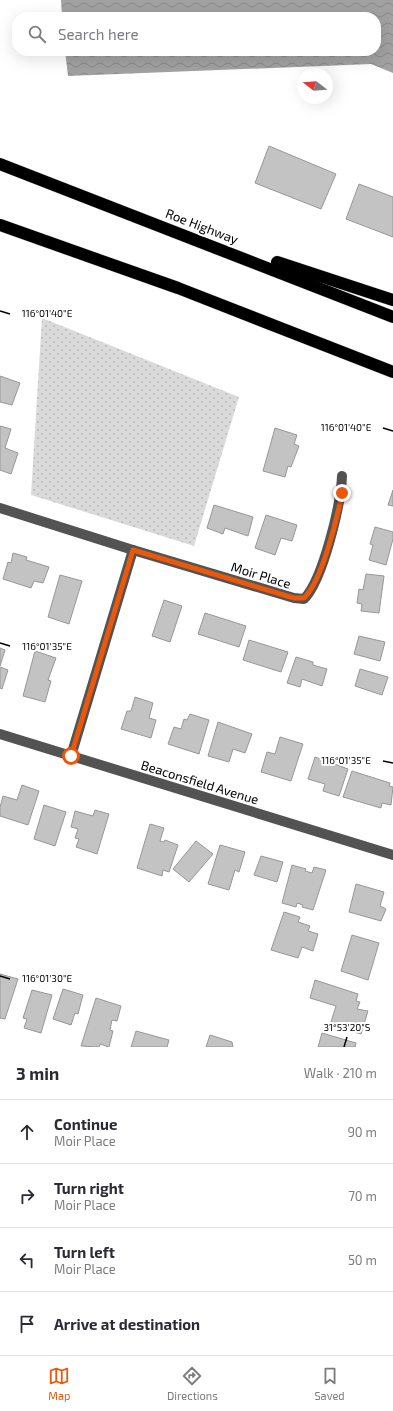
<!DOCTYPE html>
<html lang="en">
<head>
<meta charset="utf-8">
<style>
  :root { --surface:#fff; --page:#f2f2f3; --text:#2b2b33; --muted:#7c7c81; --line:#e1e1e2; --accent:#ea580c }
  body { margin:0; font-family:"Exo 2",sans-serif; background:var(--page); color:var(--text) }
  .compass { position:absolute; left:297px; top:68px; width:36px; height:36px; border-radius:50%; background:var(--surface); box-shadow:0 4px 16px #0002; rotate:287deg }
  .stop { position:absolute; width:12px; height:12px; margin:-9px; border:3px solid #ea580c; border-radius:50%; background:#fff }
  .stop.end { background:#ea580c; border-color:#fff; box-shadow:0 1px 4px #0008 }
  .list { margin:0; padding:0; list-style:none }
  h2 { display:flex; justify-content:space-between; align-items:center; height:52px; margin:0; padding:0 16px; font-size:17px }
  h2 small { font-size:13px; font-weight:400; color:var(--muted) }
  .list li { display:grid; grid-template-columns:26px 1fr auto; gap:12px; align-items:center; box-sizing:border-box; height:64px; padding:0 16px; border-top:1px solid var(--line) }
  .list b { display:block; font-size:15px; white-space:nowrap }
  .list p { margin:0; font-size:13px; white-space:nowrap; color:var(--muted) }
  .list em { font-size:13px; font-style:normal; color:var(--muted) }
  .icon { flex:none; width:22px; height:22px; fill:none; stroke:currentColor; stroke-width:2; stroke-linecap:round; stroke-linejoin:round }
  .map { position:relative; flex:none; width:393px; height:1047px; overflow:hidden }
  .search { position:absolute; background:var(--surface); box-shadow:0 4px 16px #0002; left:12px; right:12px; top:12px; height:44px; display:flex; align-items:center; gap:10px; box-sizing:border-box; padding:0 14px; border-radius:16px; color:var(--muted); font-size:15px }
  .sheet { height:308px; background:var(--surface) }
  nav { display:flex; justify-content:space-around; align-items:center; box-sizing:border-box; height:56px; border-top:1px solid var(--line); background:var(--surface); font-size:11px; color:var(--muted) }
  nav a { display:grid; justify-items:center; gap:2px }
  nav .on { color:var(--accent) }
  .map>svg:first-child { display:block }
</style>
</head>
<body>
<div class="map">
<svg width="393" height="1047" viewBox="0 0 393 1047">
  <defs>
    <pattern id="green-dots" width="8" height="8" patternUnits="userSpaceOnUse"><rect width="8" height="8" fill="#dadada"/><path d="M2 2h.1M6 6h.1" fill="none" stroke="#b9b9b9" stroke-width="1.8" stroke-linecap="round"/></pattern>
    <pattern id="water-waves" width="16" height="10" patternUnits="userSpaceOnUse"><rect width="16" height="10" fill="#a1a1a1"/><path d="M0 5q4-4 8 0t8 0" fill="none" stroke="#898989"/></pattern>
  </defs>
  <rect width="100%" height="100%" fill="#fff"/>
  <!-- green -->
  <path fill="url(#green-dots)" d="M42,318L239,397L194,546L31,495Z"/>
  <!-- water -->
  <path fill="url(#water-waves)" d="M61,0H393V73L371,64L68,76L65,51H376V17H62Z"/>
  <!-- building -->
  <g fill="#c3c3c3" stroke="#979797">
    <path d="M269,146L336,174L321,209L255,183Z"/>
    <path d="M359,184L393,197V237L346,219Z"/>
    <path d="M0,376L20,383L12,405L0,402Z"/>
    <path d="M0,426L11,429L5,448L18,453L11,474L0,470Z"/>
    <path d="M275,428L297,435L294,444L299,446L291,467L288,466L285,477L263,471Z"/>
    <path d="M393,490V506L388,505Z"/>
    <path d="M214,505L253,517L248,536L225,528L223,534L207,528Z"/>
    <path d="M266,515L297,525L292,541L281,538L275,555L255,548Z"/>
    <path d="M375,527L393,532V539L386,565L369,560L373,545L370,544Z"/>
    <path d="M13,553L27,557L26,560L49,567L43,583L34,581L31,588L3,579L8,562L11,563Z"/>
    <path d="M366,574L384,576L379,613L361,611L362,604L357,603L359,589L363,590Z"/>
    <path d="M60,575L82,581L69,624L48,617Z"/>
    <path d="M164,600L182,606L170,642L152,636Z"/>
    <path d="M205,613L246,626L239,647L198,634Z"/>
    <path d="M359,636L385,642L380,661L354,654Z"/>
    <path d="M249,640L288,652L281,672L243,660Z"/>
    <path d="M0,648L5,650L0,666Z"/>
    <path d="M35,651L56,658L48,680L51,681L45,702L23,696Z"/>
    <path d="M296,657L313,662V665L327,669L322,686L302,679L300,687L287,683Z"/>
    <path d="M0,667L8,670L2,689L0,688Z"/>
    <path d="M360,669L388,677L382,695L355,686Z"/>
    <path d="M135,697L153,703L149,718L156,720L151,738L121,729L127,711H131Z"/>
    <path d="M190,714L209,720L199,754L168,744L174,727L181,729L184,719L187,720Z"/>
    <path d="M218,722L252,734L245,753L233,749L229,762L208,756Z"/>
    <path d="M280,737L303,744L291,781L261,772L267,752L275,754Z"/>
    <path d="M315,757L348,769L339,796L323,791L325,784L308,779Z"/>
    <path d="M352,771L390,783L389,786L393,787L391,805L382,803L381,808L343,797Z"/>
    <path d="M22,785L39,791L28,825L0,816V807L3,796L17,800Z"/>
    <path d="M44,805L66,812L55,846L34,839Z"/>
    <path d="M95,810L109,814L97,854L76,847L79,839L75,838L78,829L71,827L75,811L93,816Z"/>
    <path d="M150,824L164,828L160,841L164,842L165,840L178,845L169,872L163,870L162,876L137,868Z"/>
    <path d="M196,841L213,854L189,882L173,869Z"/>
    <path d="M220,845L245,852L239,872L235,870L229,890L208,884Z"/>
    <path d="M261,856L283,862L277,882L254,875Z"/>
    <path d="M292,865L306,869L305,871L312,873L314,867L326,870L313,910L302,907L303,905L297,903L296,907L282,903Z"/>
    <path d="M356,884L384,892L380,906L386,909L381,921L349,912Z"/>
    <path d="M284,912L300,917L298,922L310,926L308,931L318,934L313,951L302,947L298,958L271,950Z"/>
    <path d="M352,935L379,943L368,980L341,971Z"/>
    <path d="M0,974L18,979L5,1019L0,1018Z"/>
    <path d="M315,980L358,994L356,1001L360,1002L357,1009L368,1011L361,1034L330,1025L336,1006L310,998Z"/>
    <path d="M63,989L83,995L78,1014L75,1013L71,1025L53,1019Z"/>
    <path d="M32,990L52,995L41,1033L24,1028L27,1019L23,1018Z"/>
    <path d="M96,998L121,1006L117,1021L112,1020L110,1030L113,1031L109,1047L100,1044L99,1047L81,1046Z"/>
    <path d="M136,1031L169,1040L167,1047H131Z"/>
    <path d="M322,1033L356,1043L355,1047H318Z"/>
    <path d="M210,1035L232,1042L233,1047H206Z"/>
  </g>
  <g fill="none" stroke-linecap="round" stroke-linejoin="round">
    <!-- highway casing -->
    <g stroke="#dbdbdb" stroke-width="13">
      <g id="highway">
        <path d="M0,164L393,317"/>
        <path d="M0,225L178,288L393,372"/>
        <path d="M277,262L393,300"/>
      </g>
    </g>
    <!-- minor -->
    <g stroke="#535353" stroke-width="10">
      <path d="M0,508L133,550L294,598L304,599C323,580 341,504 342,476"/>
      <path d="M0,734L393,855"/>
      <path d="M71,756L133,550"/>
    </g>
    <!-- highway -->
    <use href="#highway" stroke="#000" stroke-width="12"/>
  </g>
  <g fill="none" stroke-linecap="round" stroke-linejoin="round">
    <!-- route -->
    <path stroke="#ea580c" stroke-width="5" d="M71,756L133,550L294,598H304C322,581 337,519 342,493"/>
  </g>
  <!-- ticks -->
  <path fill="none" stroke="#000" stroke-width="1.5" d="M0,311L10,314M383,428L393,431M0,643L10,646M383,761L393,763M0,976L10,979M344,1047L347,1037"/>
  <g text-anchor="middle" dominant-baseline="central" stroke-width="4" stroke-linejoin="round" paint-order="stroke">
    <!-- street labels -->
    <g font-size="13" fill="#000" stroke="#fff">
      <text transform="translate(202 226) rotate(21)">Roe Highway</text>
      <text transform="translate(261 575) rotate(17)">Moir Place</text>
      <text transform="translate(200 782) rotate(17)">Beaconsfield Avenue</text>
    </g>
  </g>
  <g font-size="10" text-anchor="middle" fill="#000" stroke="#fff" stroke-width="4" stroke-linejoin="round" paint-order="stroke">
    <text x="47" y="317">116°01'40"E</text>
    <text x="346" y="431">116°01'40"E</text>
    <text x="47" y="650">116°01'35"E</text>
    <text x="346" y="764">116°01'35"E</text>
    <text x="47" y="982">116°01'30"E</text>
    <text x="347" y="1031">31°53'20"S</text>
  </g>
</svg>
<svg class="compass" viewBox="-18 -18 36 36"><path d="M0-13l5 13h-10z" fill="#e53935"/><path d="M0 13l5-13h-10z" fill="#7c7c81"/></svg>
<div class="stop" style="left:71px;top:756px"></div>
<div class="stop end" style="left:342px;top:493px"></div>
<div class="search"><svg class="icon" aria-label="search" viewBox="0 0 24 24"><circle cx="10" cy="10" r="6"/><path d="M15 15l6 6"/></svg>Search here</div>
</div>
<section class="sheet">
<h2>3 min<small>Walk · 210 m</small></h2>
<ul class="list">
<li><svg class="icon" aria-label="ahead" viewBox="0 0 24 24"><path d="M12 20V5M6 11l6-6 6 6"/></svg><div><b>Continue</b><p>Moir Place</p></div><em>90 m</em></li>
<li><svg class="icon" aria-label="right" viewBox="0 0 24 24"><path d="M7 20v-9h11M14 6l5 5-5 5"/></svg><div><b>Turn right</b><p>Moir Place</p></div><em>70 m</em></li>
<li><svg class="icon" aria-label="left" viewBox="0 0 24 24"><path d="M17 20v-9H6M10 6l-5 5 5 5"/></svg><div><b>Turn left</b><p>Moir Place</p></div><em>50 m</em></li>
<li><svg class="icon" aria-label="arrive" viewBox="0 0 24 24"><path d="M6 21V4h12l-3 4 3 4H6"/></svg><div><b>Arrive at destination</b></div></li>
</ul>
</section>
<nav>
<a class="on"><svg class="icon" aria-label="map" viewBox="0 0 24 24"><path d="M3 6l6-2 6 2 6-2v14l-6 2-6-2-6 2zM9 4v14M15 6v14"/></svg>Map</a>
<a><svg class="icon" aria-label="directions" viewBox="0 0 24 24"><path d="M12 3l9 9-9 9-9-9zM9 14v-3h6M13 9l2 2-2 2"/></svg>Directions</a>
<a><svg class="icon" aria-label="saved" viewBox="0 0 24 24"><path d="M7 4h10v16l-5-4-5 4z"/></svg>Saved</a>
</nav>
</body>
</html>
